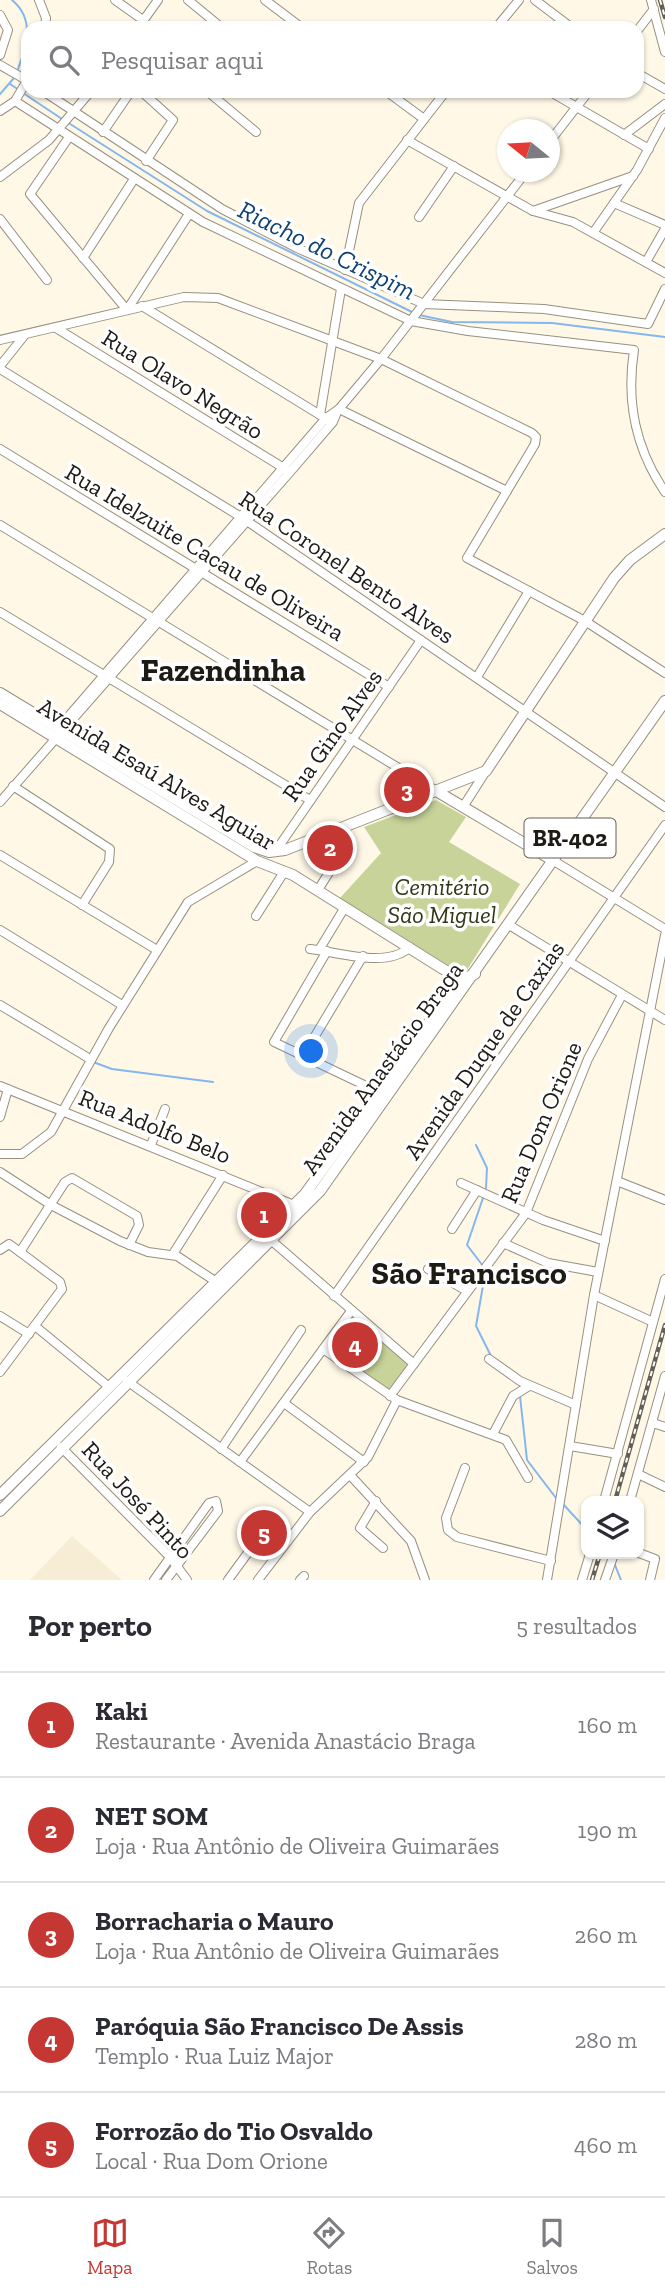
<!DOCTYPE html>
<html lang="pt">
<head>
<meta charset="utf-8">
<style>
  :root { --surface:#fff; --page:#f7f7f7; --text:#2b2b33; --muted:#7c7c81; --line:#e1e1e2; --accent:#c53733 }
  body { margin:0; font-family:"Zilla Slab",serif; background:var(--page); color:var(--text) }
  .controls { position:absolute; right:21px; bottom:21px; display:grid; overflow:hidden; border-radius:14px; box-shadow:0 2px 5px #0004 }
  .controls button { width:63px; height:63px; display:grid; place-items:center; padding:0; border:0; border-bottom:2px solid var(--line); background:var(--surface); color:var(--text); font:35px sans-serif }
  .compass { position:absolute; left:497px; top:119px; width:63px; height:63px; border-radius:50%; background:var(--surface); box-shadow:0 2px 5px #0004; rotate:288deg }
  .you { position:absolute; left:312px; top:1052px; width:24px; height:24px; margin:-18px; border:5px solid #fff; border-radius:50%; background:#1a73e8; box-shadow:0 0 0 10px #1a73e833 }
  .badge { display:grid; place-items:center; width:46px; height:46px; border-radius:50%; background:var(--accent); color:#fff; font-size:23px; font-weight:700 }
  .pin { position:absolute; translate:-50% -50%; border:4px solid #fff; box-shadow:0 2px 7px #0006 }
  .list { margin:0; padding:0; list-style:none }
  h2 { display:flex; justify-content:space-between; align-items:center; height:91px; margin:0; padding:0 28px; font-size:30px }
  h2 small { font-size:23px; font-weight:400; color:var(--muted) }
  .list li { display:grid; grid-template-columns:46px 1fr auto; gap:21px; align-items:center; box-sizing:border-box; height:105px; padding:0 28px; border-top:2px solid var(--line) }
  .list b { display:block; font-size:26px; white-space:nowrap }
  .list p { margin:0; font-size:23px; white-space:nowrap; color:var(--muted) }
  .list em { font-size:23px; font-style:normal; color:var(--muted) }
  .icon { flex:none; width:38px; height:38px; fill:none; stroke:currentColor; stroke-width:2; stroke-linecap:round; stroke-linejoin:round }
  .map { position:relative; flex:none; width:665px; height:1580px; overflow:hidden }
  .search { position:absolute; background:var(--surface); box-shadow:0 2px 5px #0004; left:21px; right:21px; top:21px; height:77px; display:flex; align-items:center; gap:18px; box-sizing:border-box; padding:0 24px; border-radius:21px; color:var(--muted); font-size:26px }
  .sheet { height:616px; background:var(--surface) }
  nav { display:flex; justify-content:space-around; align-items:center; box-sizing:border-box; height:98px; border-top:2px solid var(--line); background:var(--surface); font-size:19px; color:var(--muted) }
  nav a { display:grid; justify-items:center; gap:4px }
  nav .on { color:var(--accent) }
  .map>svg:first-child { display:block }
</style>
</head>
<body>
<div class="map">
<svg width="665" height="1580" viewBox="0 0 665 1580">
  <rect width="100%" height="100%" fill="#fff8e7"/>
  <!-- built -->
  <path fill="#f7edd5" d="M72,1536L122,1580H30Z"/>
  <!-- green -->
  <g fill="#c8d399">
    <path d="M436,800L466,817L449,842L520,884L464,975L340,898L381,853L364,827Z"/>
    <path d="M351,1311L414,1364L390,1396L323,1349Z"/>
  </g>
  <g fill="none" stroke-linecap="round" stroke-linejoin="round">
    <!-- stream -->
    <g stroke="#84b6f0" stroke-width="2">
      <path d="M12,0C35,19 27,45 18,69"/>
      <path d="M10,84L19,90"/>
      <path d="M23,93L62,119"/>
      <path d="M0,94L14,78"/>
      <path d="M67,122L207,211L414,313"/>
      <path d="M419,315L452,322L552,323L665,337"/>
      <path d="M93,1062L112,1069L213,1082"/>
      <path d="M476,1145L487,1168L486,1188"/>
      <path d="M483,1266L467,1245L483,1198"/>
      <path d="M485,1274L476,1326L491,1356"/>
      <path d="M520,1396L527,1460L556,1498"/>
      <path d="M563,1504L586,1529"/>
      <path d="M615,1565L621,1580"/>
    </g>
    <!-- minor casing -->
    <g stroke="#979081" stroke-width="10">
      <g id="minor">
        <path d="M39,0L46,18L45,28"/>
        <path d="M115,0L143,20"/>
        <path d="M188,0L222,28"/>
        <path d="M265,0L302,28"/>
        <path d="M535,0L572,28"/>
        <path d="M651,0L665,52"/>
        <path d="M0,15L8,30L0,55"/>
        <path d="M138,28L158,0"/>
        <path d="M496,28L519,0"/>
        <path d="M637,31L654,9"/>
        <path d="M0,65L28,81"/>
        <path d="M637,73L665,89"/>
        <path d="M43,91L222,209L297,248L424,304L544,309L648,324L665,289"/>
        <path d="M141,91L173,120L146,161"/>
        <path d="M207,91L256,132"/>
        <path d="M386,91L424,119"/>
        <path d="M549,91L649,149"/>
        <path d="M15,101L203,222L411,321L468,331L634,350C626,402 635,448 665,492"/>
        <path d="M0,111L15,101L28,79"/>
        <path d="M103,132L131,91"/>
        <path d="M624,135L665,104"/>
        <path d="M69,137L30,194L127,310L189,214"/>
        <path d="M407,140L533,211L573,222L665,273"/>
        <path d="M550,141L589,91"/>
        <path d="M0,177L49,140L91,91"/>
        <path d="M614,203L665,225"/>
        <path d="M533,211L633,176"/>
        <path d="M419,217L454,166"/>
        <path d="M0,219L47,280"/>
        <path d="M593,233L637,170L665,118"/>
        <path d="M83,258L134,179"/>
        <path d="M646,262L665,229"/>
        <path d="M345,270L359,203L446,91"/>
        <path d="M142,306L330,421"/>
        <path d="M56,328L287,470"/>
        <path d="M0,340L184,297L218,298L381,359L532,433L536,437L535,444L467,558L585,621L665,673"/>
        <path d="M0,366L24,336"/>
        <path d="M0,369L241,517L665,807"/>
        <path d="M339,409L507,491"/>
        <path d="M320,415L341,289"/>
        <path d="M0,449L389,687"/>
        <path d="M0,525L438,792"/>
        <path d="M0,612L310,800"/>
        <path d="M477,677L529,591"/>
        <path d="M61,731L67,718L326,418L339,409L381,359L526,172"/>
        <path d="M13,786L110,849L109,862L82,905"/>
        <path d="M0,802L290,472L333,422L337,412"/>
        <path d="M463,807L486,771"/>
        <path d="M275,852L421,640"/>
        <path d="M0,855L157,950"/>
        <path d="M554,861L665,929"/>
        <path d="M318,890L348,842"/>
        <path d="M256,916L284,872"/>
        <path d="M509,925L665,1020"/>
        <path d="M0,930L122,1005"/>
        <path d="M310,949C339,952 387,969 410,947"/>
        <path d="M319,950L345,907"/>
        <path d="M327,951L274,1042L383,1094"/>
        <path d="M0,1005L90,1059"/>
        <path d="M303,1056L363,956"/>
        <path d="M0,1086L294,1205"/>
        <path d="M0,1117L8,1089"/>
        <path d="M151,1145L165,1109"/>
        <path d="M0,1154H22L51,1132L109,1028L188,902L257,861"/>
        <path d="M0,1172L51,1205L120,1241L148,1252L177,1256L215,1281"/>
        <path d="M617,1181L665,1200"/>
        <path d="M461,1183L543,1220L605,1241"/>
        <path d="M452,1229L477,1190"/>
        <path d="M272,1241L414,1364"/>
        <path d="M503,1243L548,1263L598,1272"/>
        <path d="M0,1250L9,1244L20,1252L65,1182L72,1178L137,1216L139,1225L129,1245"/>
        <path d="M173,1254L223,1175"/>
        <path d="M428,1269L467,1291"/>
        <path d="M594,1295L653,1322"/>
        <path d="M334,1296L665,825"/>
        <path d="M0,1316L29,1334"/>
        <path d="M35,1326L108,1386"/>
        <path d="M323,1349L397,1400L506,1440L528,1478"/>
        <path d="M489,1359L520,1381L576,1405"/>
        <path d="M0,1372L62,1289L60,1282L20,1252"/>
        <path d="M127,1381L310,1512"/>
        <path d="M390,1396L526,1213L588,1059L622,995"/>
        <path d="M284,1403L364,1462"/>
        <path d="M653,1423L665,1427"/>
        <path d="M493,1434L513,1396L529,1386"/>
        <path d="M570,1446L618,1454"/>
        <path d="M61,1447L170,1557L187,1580"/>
        <path d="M221,1449L301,1330"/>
        <path d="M240,1462L351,1311"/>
        <path d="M465,1468L446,1518L448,1530L457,1537L551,1561"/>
        <path d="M638,1474L665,1487"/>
        <path d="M350,1475L411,1541L425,1580"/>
        <path d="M376,1501L360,1528L383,1548"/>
        <path d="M604,1501L665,1279"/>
        <path d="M630,1501L665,1376"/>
        <path d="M639,1553L655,1559L650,1580"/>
        <path d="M154,1580L209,1503L216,1501L218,1511L166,1580"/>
        <path d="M228,1580L247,1554"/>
        <path d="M258,1580L310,1512L368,1457L397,1400"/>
        <path d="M300,1580L304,1576"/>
        <path d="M547,1580L594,1295L665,935"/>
        <path d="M582,1580L590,1554"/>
        <path d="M605,1580L614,1554"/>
      </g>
    </g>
    <!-- major casing -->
    <g stroke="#979081" stroke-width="12">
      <g id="major">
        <path d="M0,693L254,847L269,852L285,850L486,771L614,578L630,560L665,534"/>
        <path d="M0,704L257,861L293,875L451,974L465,978L475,974"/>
        <path d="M438,792L554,861"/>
        <path d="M0,1495L305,1194L448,996L452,985L451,974"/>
        <path d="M0,1511L320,1191L665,701"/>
      </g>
    </g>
    <!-- minor -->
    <use href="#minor" stroke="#fff" stroke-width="8"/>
    <!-- major -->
    <use href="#major" stroke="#fff" stroke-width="10"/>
    <!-- rail casing -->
    <g stroke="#656057" stroke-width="4.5">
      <g id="rail">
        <path d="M660,0L665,17"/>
        <path d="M615,1501L665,1325"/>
        <path d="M592,1580L600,1554"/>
      </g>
    </g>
    <!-- rail -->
    <use href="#rail" stroke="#fff" stroke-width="2" stroke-dasharray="5" stroke-linecap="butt"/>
  </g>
  <g text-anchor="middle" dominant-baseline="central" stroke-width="7" stroke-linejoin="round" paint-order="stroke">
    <!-- shield labels -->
    <rect fill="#fff" stroke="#625f5b" stroke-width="2" x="524.5" y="818.5" width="91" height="39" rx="5"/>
    <g font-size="23" font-weight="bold" fill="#1e1b15">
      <text x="570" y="838">BR-402</text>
    </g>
    <!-- street labels -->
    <g font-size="24" fill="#1e1b15" stroke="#fff">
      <text transform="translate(183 384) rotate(32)">Rua Olavo Negrão</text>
      <text transform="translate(205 552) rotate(31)">Rua Idelzuite Cacau de Oliveira</text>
      <text transform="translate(347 567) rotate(34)">Rua Coronel Bento Alves</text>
      <text transform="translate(332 735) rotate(-55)">Rua Gino Alves</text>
      <text transform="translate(157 774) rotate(31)">Avenida Esaú Alves Aguiar</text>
      <text transform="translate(484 1050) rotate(-55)">Avenida Duque de Caxias</text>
      <text transform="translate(382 1068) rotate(-54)">Avenida Anastácio Braga</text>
      <text transform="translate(541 1122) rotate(-67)">Rua Dom Orione</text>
      <text transform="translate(155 1126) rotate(22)">Rua Adolfo Belo</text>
      <text transform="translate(138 1500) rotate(47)">Rua José Pinto</text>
    </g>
    <!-- park labels -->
    <g font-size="24" font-style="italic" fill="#313615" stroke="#fff">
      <text x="442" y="886">Cemitério<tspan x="442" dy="28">São Miguel</tspan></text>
    </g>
    <!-- water labels -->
    <g font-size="26" font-style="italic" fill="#0e4276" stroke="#fff">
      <text transform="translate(327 250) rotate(26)">Riacho do Crispim</text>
    </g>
    <!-- district labels -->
    <g font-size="32" font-weight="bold" fill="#1e1b15" stroke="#fff">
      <text x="223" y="670">Fazendinha</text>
      <text x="469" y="1273">São Francisco</text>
    </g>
  </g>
</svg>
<div class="controls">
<button><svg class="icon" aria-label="layers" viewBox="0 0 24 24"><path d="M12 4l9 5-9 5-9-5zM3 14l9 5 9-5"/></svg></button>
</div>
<svg class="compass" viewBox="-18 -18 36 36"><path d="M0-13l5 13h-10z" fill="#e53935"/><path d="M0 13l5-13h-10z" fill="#7c7c81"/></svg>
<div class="you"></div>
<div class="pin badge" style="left:264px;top:1215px">1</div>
<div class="pin badge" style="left:330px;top:848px">2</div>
<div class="pin badge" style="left:407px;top:790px">3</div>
<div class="pin badge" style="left:355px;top:1345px">4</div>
<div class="pin badge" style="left:264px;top:1533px">5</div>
<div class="search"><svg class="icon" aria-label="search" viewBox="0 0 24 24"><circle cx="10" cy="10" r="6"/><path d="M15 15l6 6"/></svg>Pesquisar aqui</div>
</div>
<section class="sheet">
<h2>Por perto<small>5 resultados</small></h2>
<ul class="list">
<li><span class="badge">1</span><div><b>Kaki</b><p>Restaurante · Avenida Anastácio Braga</p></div><em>160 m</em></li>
<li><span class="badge">2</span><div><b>NET SOM</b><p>Loja · Rua Antônio de Oliveira Guimarães</p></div><em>190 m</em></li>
<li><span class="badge">3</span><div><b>Borracharia o Mauro</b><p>Loja · Rua Antônio de Oliveira Guimarães</p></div><em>260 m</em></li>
<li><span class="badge">4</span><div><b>Paróquia São Francisco De Assis</b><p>Templo · Rua Luiz Major</p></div><em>280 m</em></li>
<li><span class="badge">5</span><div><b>Forrozão do Tio Osvaldo</b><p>Local · Rua Dom Orione</p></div><em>460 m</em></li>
</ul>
</section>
<nav>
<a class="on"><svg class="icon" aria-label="map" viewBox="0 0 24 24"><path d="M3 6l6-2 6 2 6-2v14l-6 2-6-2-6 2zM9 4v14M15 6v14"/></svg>Mapa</a>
<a><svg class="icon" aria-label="directions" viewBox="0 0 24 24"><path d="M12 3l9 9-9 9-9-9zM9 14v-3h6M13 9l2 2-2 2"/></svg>Rotas</a>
<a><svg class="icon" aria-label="saved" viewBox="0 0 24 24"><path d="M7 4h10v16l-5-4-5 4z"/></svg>Salvos</a>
</nav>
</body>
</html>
